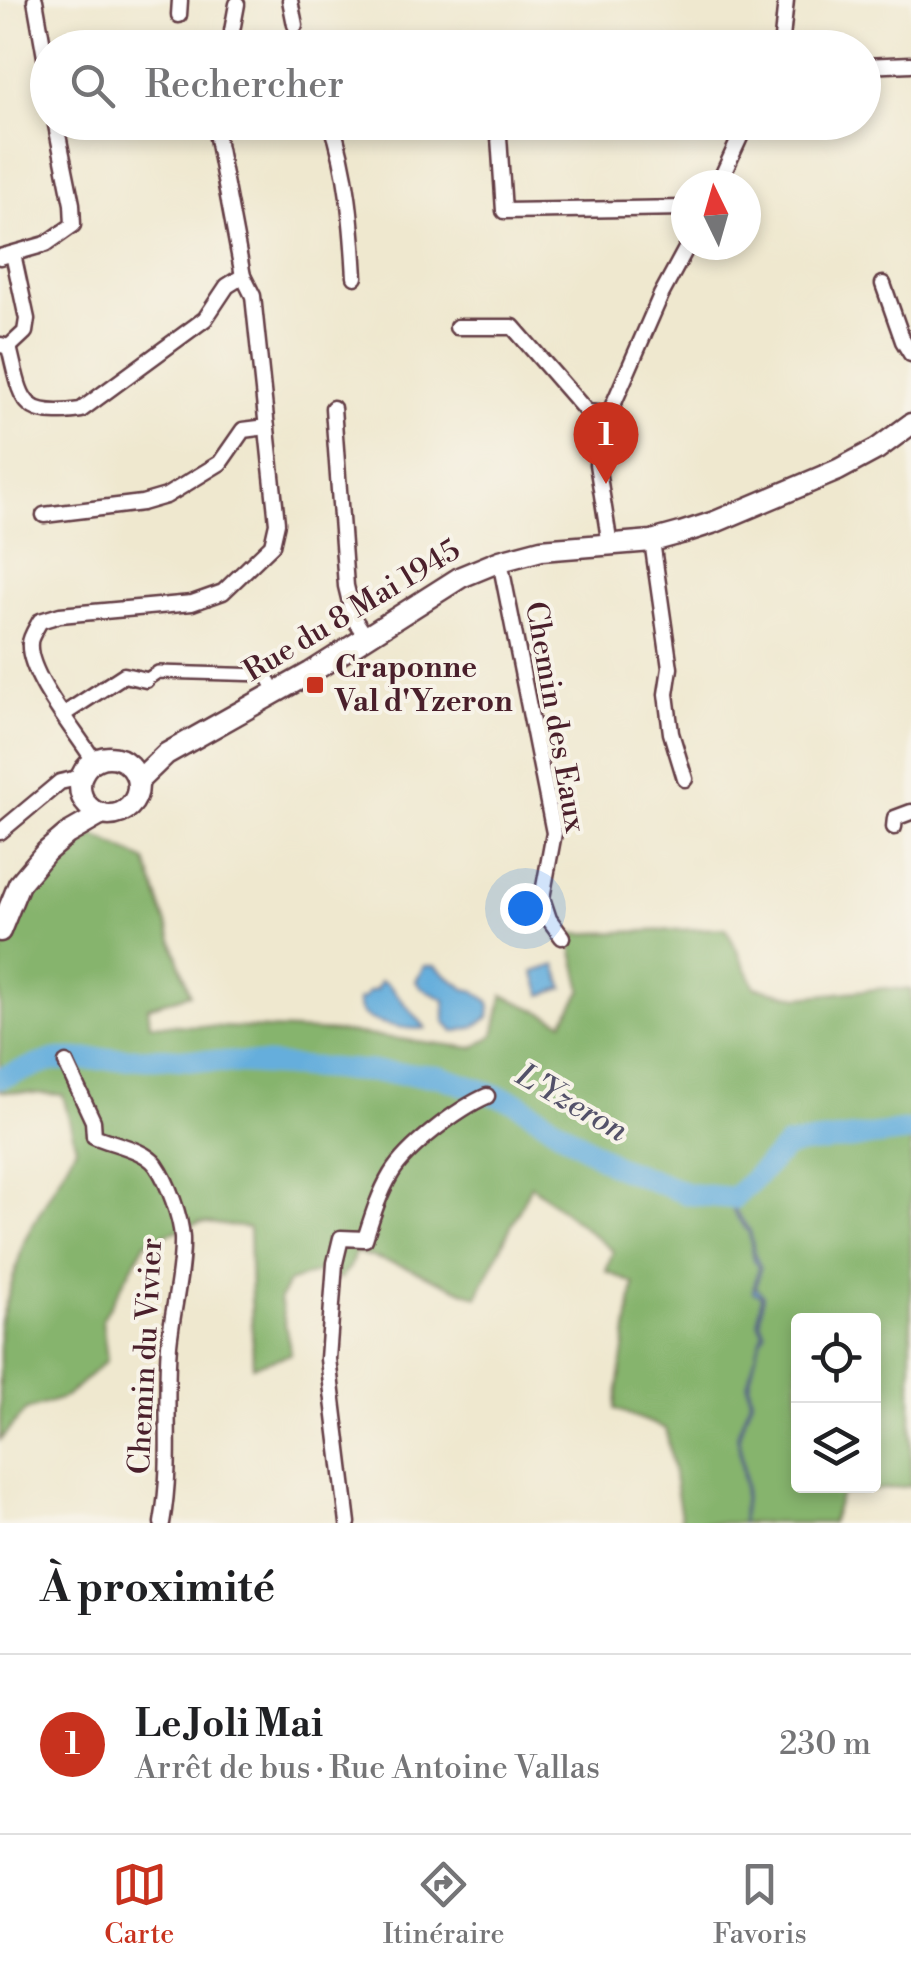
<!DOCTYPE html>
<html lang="fr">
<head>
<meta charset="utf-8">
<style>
  :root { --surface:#fff; --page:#f2f2f2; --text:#202124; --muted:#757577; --line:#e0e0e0; --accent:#c8321e }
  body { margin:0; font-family:"Libre Bodoni",serif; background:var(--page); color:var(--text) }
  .controls { position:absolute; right:30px; bottom:30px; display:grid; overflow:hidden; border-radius:10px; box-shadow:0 5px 15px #0003 }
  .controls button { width:90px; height:90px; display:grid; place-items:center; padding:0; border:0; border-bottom:2px solid var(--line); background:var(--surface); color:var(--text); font:50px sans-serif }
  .compass { position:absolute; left:671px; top:170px; width:90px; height:90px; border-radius:50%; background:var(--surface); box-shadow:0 5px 15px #0003; rotate:355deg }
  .you { position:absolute; left:525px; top:908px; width:35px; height:35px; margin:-25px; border:8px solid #fff; border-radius:50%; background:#1a73e8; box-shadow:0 0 0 15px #1a73e833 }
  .badge { display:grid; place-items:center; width:65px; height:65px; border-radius:50%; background:var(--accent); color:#fff; font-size:32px; font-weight:700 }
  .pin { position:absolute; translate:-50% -82px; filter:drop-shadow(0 2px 5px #0008) }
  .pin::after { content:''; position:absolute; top:52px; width:35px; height:30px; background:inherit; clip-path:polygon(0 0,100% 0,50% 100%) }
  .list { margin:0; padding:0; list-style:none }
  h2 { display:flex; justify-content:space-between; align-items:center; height:130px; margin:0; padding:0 40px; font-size:42px }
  h2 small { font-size:32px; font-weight:400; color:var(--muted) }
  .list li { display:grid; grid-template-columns:65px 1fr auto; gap:30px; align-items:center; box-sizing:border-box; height:180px; padding:0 40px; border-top:2px solid var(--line) }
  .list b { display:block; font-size:38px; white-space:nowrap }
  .list p { margin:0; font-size:32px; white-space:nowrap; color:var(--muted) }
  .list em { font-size:32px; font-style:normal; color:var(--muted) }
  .icon { flex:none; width:55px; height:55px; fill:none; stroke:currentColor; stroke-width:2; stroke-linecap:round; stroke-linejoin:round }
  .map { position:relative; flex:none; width:911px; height:1523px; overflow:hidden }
  .search { position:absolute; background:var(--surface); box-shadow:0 5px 15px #0003; left:30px; right:30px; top:30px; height:110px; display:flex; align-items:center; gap:25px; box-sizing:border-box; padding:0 35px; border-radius:55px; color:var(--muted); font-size:38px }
  .sheet { height:310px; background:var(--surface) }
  nav { display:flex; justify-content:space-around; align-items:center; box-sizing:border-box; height:140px; border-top:2px solid var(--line); background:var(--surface); font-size:28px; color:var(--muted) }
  nav a { display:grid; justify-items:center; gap:5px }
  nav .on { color:var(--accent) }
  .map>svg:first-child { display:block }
</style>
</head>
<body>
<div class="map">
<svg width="911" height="1523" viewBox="0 0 911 1523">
  <rect width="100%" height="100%" fill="#f7f3e8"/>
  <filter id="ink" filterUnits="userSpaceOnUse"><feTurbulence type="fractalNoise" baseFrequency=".01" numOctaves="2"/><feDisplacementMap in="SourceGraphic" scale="20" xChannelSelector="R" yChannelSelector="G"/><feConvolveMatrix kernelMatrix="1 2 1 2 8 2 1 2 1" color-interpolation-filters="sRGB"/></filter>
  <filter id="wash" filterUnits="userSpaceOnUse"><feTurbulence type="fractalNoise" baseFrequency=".0048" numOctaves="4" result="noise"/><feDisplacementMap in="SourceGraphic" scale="40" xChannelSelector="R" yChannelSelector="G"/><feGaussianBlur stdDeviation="2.25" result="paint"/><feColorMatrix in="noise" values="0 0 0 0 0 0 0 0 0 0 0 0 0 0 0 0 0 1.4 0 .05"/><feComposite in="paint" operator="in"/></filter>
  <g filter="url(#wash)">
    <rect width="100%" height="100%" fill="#efe8cf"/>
    <!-- forest -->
    <path fill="#86b46d" stroke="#686a4c" stroke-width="2.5" fill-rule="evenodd" d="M93,835L146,861L190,994L148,1007L150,1024L342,1032L473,1048L494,1035L503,995L563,1022L582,990L569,934L726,928L755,987L799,997L886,988L911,990V1486L841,1494L831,1523H682L666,1429L615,1409L634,1284L606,1271L613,1251L531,1185L477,1297L409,1268L355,1252L350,1267L340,1279L324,1270L288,1282L280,1299L291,1354L253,1366L249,1228L200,1222L146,1242L102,1320L107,1360L66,1397L26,1410L0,1440V1323L25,1239L76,1147L63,1095L0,1091V955L14,919L44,872ZM798,1320H874V1486H798Z"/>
    <!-- water -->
    <g fill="#65aedc" stroke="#586684" stroke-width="2.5">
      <path d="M556,965L564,988L542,995L534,972Z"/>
      <path d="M424,966H435L465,989L475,991L488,1001L490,1006L489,1017L474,1027L454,1032L445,1021V1000L420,987L416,981Z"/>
      <path d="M380,981L388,984L426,1028C411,1031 377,1024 365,1016C359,1011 359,1007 358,1000L364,998L368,992L376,990Z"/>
      <path d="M734,1197L735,1210L750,1231L755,1255L760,1267L756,1288L763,1295L760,1322L765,1332L758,1347L749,1385L752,1399L739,1435L746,1485L742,1523L744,1485L737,1435L750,1400L747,1384L763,1332L758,1322L761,1296L753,1292L758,1267L754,1261L749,1233L733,1212Z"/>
    </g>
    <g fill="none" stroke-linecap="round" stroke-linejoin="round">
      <!-- river -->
      <path stroke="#65aedc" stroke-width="22" d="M0,1078L53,1060L165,1058L438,1076L516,1102L615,1166L688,1194L734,1198L787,1146L911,1131"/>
    </g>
  </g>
  <g filter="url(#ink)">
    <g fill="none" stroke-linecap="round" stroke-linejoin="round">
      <!-- pedestrian casing -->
      <g stroke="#633d44" stroke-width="16">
        <path id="pedestrian" d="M146,680L158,672L266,675L276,692"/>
      </g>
      <!-- minor casing -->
      <g stroke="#633d44" stroke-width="19">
        <g id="minor">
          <path d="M35,0L48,74"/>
          <path d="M290,0L295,25"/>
          <path d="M237,4L232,31L238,48"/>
          <path d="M179,15L180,0"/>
          <path d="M781,48L786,0"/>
          <path d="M864,66L911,64"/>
          <path d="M331,122C348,172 352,225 355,277"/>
          <path d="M498,122L504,211L686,208"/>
          <path d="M718,185L747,122"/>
          <path d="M0,257L46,244L73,225L72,204L56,125"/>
          <path d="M883,284L903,341L911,354"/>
          <path d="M457,327H513L587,412L609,414"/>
          <path d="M1,345L9,347L25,332L27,319L13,254"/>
          <path d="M9,347C22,399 19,419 81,410L205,319L227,286L243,276"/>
          <path d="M333,408L346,586L354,619L367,638"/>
          <path d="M44,515L142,503L166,496L220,463L243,430L267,427"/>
          <path d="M652,541L670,668L666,694L671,733L685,779"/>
          <path d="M610,545L597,464L603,428L661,295L688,245"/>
          <path d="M500,561L554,833L542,898L549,919L562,937"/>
          <path d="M64,714L124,675L146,680"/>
          <path d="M94,761C77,733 27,674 30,643C30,637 37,627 40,621L60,615L192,603L223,592L272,545L277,523L253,296L243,276L214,122"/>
          <path d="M894,827L895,818L911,812"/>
          <path d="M0,832L60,782L82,777"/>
          <path d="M66,1063L93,1121L94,1136C112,1144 144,1149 156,1165C168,1182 181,1218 182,1238C183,1271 172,1312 169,1345C164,1406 173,1461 162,1523"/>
          <path d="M348,1523L328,1359L335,1263L341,1238L365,1239C372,1217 379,1194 391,1174C407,1147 459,1108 487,1096"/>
        </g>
      </g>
      <!-- secondary casing -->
      <g stroke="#633d44" stroke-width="25">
        <g id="secondary">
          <circle cx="109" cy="786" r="29"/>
          <path d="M138,781L166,754L310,673L461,577L500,561L541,550L652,541L681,533L715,522L838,470L877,449L911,424"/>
          <path d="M0,931L19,884L46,852L67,834L102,814"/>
        </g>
      </g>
      <!-- pedestrian -->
      <use href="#pedestrian" stroke="#fff" stroke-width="11"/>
      <!-- minor -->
      <use href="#minor" stroke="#fff" stroke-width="14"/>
      <!-- secondary -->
      <use href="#secondary" stroke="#fff" stroke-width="20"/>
    </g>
  </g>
  <!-- markers -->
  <rect fill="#c8321e" stroke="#f7f3e8" stroke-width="4" x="305" y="675" width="20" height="20" rx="5"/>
  <g text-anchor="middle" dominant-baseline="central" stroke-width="8" stroke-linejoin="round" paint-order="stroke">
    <!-- street labels -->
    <g font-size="30" fill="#4a1f2b" stroke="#f7f3e8">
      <text transform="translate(352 611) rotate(-31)">Rue du 8 Mai 1945</text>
      <text transform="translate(555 717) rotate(80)">Chemin des Eaux</text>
      <text transform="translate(146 1356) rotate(-87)">Chemin du Vivier</text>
    </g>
    <!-- poi labels -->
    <g font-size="30" font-weight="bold" fill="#4a1f2b" stroke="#f7f3e8" text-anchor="start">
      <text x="335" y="668">Craponne<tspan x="335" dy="34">Val d'Yzeron</tspan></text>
    </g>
    <!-- water labels -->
    <g font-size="32" font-style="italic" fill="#535169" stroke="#f7f3e8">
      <text transform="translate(572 1103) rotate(30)">L'Yzeron</text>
    </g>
  </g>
</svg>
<div class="controls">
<button><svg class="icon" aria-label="locate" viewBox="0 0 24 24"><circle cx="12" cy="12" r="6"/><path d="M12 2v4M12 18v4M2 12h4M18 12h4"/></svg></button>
<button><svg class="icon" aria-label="layers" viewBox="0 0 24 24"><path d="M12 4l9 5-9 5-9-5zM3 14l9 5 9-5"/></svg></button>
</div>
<svg class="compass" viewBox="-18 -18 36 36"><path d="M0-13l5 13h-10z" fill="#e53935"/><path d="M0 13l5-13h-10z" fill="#757577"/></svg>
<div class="you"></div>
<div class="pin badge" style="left:606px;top:484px">1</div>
<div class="search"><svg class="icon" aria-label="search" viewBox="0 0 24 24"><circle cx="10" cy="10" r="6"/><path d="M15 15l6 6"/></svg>Rechercher</div>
</div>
<section class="sheet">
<h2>À proximité<small></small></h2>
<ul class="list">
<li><span class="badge">1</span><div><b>Le Joli Mai</b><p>Arrêt de bus · Rue Antoine Vallas</p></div><em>230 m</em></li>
</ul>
</section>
<nav>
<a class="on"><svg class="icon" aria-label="map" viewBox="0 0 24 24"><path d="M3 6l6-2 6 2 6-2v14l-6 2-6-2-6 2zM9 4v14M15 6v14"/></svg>Carte</a>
<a><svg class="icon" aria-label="directions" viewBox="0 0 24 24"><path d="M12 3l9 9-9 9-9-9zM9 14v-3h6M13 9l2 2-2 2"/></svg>Itinéraire</a>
<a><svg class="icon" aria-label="saved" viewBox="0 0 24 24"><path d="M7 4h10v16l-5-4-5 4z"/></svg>Favoris</a>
</nav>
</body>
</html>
